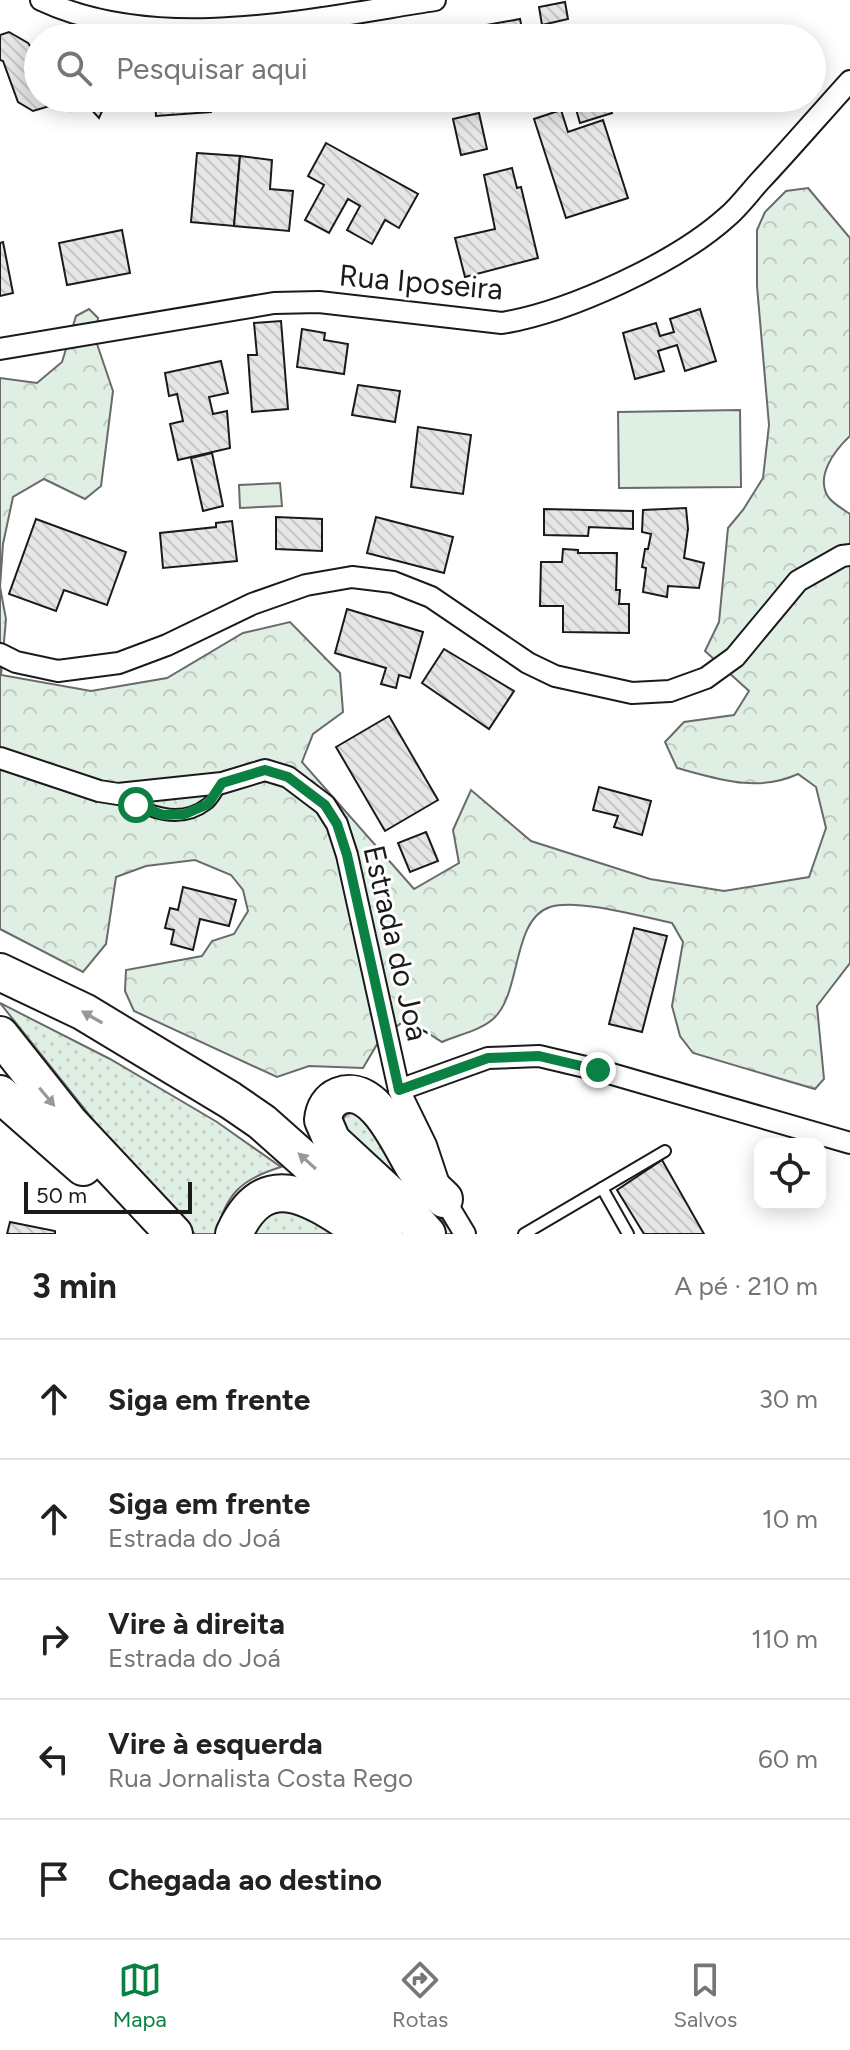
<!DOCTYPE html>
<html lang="pt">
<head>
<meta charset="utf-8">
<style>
  :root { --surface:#fff; --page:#f6f6f6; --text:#222; --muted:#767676; --line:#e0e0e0; --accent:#0b8043 }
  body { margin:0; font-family:Figtree,sans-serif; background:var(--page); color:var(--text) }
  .controls { position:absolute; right:24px; bottom:24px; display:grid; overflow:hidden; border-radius:16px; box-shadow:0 4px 20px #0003 }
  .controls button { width:72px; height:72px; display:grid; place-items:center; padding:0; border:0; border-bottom:2px solid var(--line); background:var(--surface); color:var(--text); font:40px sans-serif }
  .scale { position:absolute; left:24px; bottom:20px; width:168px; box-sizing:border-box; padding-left:8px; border:4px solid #1a1a1a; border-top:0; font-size:22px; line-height:28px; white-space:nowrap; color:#1a1a1a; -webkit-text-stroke:6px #fff; paint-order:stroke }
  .stop { position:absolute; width:24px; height:24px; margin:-18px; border:6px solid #0b8043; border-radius:50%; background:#fff }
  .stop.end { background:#0b8043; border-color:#fff; box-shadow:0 2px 8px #0008 }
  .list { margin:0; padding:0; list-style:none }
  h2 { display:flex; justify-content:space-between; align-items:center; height:104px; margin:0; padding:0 32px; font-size:34px }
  h2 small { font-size:26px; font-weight:400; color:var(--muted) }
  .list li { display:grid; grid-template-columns:52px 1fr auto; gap:24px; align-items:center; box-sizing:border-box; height:120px; padding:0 32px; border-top:2px solid var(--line) }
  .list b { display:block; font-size:30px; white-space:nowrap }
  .list p { margin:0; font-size:26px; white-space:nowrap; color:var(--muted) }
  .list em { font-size:26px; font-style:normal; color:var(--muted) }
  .icon { flex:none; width:44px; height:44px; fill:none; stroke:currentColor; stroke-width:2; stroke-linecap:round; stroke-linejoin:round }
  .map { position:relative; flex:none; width:850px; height:1234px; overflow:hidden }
  .search { position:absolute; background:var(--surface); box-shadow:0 4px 20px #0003; left:24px; right:24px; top:24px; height:88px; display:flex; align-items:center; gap:20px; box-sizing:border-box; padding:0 28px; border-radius:44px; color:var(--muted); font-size:30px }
  .sheet { height:704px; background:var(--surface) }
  nav { display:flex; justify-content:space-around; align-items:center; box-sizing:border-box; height:112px; border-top:2px solid var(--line); background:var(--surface); font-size:22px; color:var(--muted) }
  nav a { display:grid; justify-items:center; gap:4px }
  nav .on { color:var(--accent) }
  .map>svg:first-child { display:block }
</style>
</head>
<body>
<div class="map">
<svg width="850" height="1234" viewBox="0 0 850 1234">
  <defs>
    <pattern id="grass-dots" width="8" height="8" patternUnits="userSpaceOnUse" patternTransform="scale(2)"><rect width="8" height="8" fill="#e0efe3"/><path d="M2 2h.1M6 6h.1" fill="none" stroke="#c0ccc2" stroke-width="1.8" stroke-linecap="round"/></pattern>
    <pattern id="forest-crowns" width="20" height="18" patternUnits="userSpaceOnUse" patternTransform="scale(2)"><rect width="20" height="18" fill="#e0efe3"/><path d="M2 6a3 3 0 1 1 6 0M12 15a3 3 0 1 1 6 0" fill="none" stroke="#c0ccc2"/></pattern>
    <pattern id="building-back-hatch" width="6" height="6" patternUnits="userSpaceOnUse" patternTransform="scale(2)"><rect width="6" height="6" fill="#e6e6e6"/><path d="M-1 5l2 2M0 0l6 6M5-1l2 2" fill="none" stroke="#c5c5c5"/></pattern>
  </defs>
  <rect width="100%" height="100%" fill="#fff"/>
  <!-- grass -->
  <g fill="url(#grass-dots)" stroke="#6a6a6a" stroke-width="2">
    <path d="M0,1003L110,1059L217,1122L281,1167C241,1179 226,1194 216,1234H195L122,1156Z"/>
    <path d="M364,1110L411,1184L454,1234H444L345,1141L340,1123L347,1114Z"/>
    <path d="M291,1201L338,1234H245L247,1229Z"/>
  </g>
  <!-- forest -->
  <path fill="url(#forest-crowns)" stroke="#6a6a6a" stroke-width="2" d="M808,188L850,238V436C835,450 814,477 829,498C834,504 844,510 850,514V963L817,1006L824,1079L815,1089L693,1053L680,1036L672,1006L683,942L672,923C643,917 577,898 550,907C511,920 522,994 493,1019C481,1030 458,1035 442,1042L406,1019L379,1041L363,1068L309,1066L277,1077L134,1011L125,991L126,970L202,956L212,941L234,934L248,911L243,890L231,875L195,860L146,866L116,877L106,944L83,972L0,929V378L37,383L62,362L76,316L89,309L98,318L96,341L113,391L101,486L85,499L44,479L13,497L3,544L0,587L6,619L1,675L91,691L167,678L243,633L290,622L340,673L343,712L313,734L302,762L414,889L459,863L453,830L471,790L531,841L650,879L724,891L809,877L826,828L816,787L798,774C757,793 718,779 677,768L665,742L684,722L734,715L749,691L705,651L719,622L728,528L743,510L763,478L769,425L757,286V230L765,212L786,191Z"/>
  <!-- pitch -->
  <g fill="#e0efe3" stroke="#6a6a6a" stroke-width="2">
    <path d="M740,410L741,487L619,488L618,412Z"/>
    <path d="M280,483L282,506L240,508L239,485Z"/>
  </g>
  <!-- building -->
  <g fill="url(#building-back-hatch)" stroke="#1a1a1a" stroke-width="2">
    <path d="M565,2L568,19L542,25L539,7Z"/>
    <path d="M520,19L524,38H465L464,29Z"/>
    <path d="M9,32L28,43L33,50L38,48V98H108L99,118L89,107L71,111L70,100L33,111L18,102L3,61L0,60V35Z"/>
    <path d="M155,98H210L211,112L156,116Z"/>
    <path d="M476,98H525L478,107Z"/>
    <path d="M607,98L612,113L580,123L574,102Z"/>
    <path d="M561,110L568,132L603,120L628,198L566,218L534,119Z"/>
    <path d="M479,113L487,149L461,155L453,119Z"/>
    <path d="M326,143L418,194L399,228L385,220L372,244L347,230L360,206L348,199L329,233L305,220L324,185L308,176Z"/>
    <path d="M197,153L240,156L234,226L191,222Z"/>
    <path d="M240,156L272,160L270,189L293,191L289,231L234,226Z"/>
    <path d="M512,168L517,188L521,187L538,258L465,277L455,238L495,229L484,175Z"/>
    <path d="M122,230L130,273L67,285L59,243Z"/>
    <path d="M3,242L13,293L0,296V243Z"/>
    <path d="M700,309L716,361L685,371L677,345L658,351L664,371L635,379L623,333L656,323L660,336L674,332L670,319Z"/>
    <path d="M281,321L288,409L252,412L248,355H257L254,323Z"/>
    <path d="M302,329L325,333L324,340L348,344L344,374L297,367Z"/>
    <path d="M221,361L228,393L209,397L213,414L227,411L230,448L178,460L170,424L183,421L177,394L169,396L165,373Z"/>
    <path d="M358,385L400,391L395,422L352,415Z"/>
    <path d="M418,427L471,435L463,494L411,487Z"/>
    <path d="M212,453L223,506L203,511L191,458Z"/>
    <path d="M686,508L688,529L684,558L704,563L699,588L668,586L667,597L643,592L646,568L642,567L645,549H648L651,534L642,532L643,510Z"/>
    <path d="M544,509L633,511V529L589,527L588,536L544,535Z"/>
    <path d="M276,517L322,519V551L276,549Z"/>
    <path d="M376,517L453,537L444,573L367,553Z"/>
    <path d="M36,519L126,552L107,605L64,590L56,611L9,594Z"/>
    <path d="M232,521L237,561L163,568L160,533L216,527V523Z"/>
    <path d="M563,549L578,550V553H617L616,590H620L619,604H629V633L563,632V606H540L541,562H562Z"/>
    <path d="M347,609L423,632L410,678L399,675L396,688L381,684L386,668L335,653Z"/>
    <path d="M444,649L514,691L489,729L422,683Z"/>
    <path d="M389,716L438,800L385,831L336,747Z"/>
    <path d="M599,787L651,801L642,835L614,827L618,816L593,810Z"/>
    <path d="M426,832L438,861L410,872L398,843Z"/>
    <path d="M183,887L236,900L229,926L200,919L193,950L171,944L174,930L165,928L170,908L178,910Z"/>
    <path d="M634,928L667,936L642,1032L609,1024Z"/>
    <path d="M662,1160L704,1234H644L617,1190Z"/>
    <path d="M10,1222L55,1231V1234H7Z"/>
  </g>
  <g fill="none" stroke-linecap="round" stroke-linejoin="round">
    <!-- lane casing -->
    <g stroke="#1a1a1a" stroke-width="14">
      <g id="lane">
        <path d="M123,797C148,812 180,825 207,804C213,800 217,790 222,784"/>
        <path d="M602,1188L628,1234"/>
        <path d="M524,1234L665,1151"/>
      </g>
    </g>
    <!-- street casing -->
    <g stroke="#1a1a1a" stroke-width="24">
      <g id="street">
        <path d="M41,0C158,55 312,19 435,0"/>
        <path d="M0,349L274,303L319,302L502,323C569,312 676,263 727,217C739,207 749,193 760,181C791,148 820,114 850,81"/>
        <path d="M0,654L16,662L58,671L119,663L167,645L252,604L306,585L352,577L393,582L431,597L528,663L555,676L632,693L670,691L706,678L735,657L798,581L842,556L850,555"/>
        <path d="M0,758L99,791L118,794L222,783L265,770L288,777L325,805L337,824L347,855L399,1090L426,1145L444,1199L465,1234"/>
        <path d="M399,1090L488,1058L539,1056L598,1070L850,1143"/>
      </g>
    </g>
    <!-- highway casing -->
    <g stroke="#1a1a1a" stroke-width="40">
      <g id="highway">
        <path d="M0,972L84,1012L230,1100L262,1122L307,1162L384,1234"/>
        <path d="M0,1035L69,1122L174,1234"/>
        <path d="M0,1094L83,1167"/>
        <path d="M234,1234C264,1167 309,1196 354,1226"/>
        <path d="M427,1234L398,1202L332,1141L323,1120C324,1109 329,1100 339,1096C375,1082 400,1145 414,1167C422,1179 434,1189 444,1199"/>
      </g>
    </g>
    <!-- lane -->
    <use href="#lane" stroke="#fff" stroke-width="10"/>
    <!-- street -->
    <use href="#street" stroke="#fff" stroke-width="20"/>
    <!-- highway -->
    <use href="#highway" stroke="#fff" stroke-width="36"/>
  </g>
  <!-- one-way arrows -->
  <defs><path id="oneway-solid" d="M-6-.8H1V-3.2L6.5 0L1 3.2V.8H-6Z" transform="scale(2)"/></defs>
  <g fill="#989898">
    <use href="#oneway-solid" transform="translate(92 1017) rotate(-150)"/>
    <use href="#oneway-solid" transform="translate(47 1097) rotate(50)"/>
    <use href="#oneway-solid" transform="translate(307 1161) rotate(-138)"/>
  </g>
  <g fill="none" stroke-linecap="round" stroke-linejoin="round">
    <!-- route -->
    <path stroke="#0b8043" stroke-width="10" d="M136,805L163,815L185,814L208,804L222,783L265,770L288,777L325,805L337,824L347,855L399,1090L488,1058L539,1056L598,1070"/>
  </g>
  <g text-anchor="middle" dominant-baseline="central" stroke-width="6" stroke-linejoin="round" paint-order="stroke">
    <!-- street labels -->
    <g font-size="30" fill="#1a1a1a" stroke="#fff">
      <text transform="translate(421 282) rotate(5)">Rua Iposeira</text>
      <text transform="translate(396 943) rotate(77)">Estrada do Joá</text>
    </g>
  </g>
</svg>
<div class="controls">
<button><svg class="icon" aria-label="locate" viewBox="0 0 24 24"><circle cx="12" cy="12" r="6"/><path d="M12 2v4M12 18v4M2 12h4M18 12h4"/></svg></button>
</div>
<div class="scale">50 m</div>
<div class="stop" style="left:136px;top:805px"></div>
<div class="stop end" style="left:598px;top:1070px"></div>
<div class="search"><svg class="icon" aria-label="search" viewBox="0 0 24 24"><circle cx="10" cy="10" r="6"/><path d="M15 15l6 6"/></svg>Pesquisar aqui</div>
</div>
<section class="sheet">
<h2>3 min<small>A pé · 210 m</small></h2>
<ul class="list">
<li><svg class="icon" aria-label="ahead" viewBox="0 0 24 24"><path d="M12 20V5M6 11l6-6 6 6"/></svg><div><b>Siga em frente</b></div><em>30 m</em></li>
<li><svg class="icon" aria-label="ahead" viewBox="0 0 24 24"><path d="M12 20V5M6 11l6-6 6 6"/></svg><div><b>Siga em frente</b><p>Estrada do Joá</p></div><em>10 m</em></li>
<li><svg class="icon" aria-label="right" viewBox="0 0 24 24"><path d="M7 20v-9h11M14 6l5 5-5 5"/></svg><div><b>Vire à direita</b><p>Estrada do Joá</p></div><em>110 m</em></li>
<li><svg class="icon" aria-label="left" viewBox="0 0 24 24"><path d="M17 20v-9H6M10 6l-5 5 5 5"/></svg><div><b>Vire à esquerda</b><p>Rua Jornalista Costa Rego</p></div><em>60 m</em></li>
<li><svg class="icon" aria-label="arrive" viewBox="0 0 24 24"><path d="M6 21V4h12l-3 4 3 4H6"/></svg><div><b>Chegada ao destino</b></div></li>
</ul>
</section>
<nav>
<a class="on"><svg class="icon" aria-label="map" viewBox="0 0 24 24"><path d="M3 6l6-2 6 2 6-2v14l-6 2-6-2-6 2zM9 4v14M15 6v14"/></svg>Mapa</a>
<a><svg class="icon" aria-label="directions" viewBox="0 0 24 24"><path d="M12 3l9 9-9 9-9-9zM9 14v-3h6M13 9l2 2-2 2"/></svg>Rotas</a>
<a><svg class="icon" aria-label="saved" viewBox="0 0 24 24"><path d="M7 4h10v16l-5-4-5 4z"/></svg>Salvos</a>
</nav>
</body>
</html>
